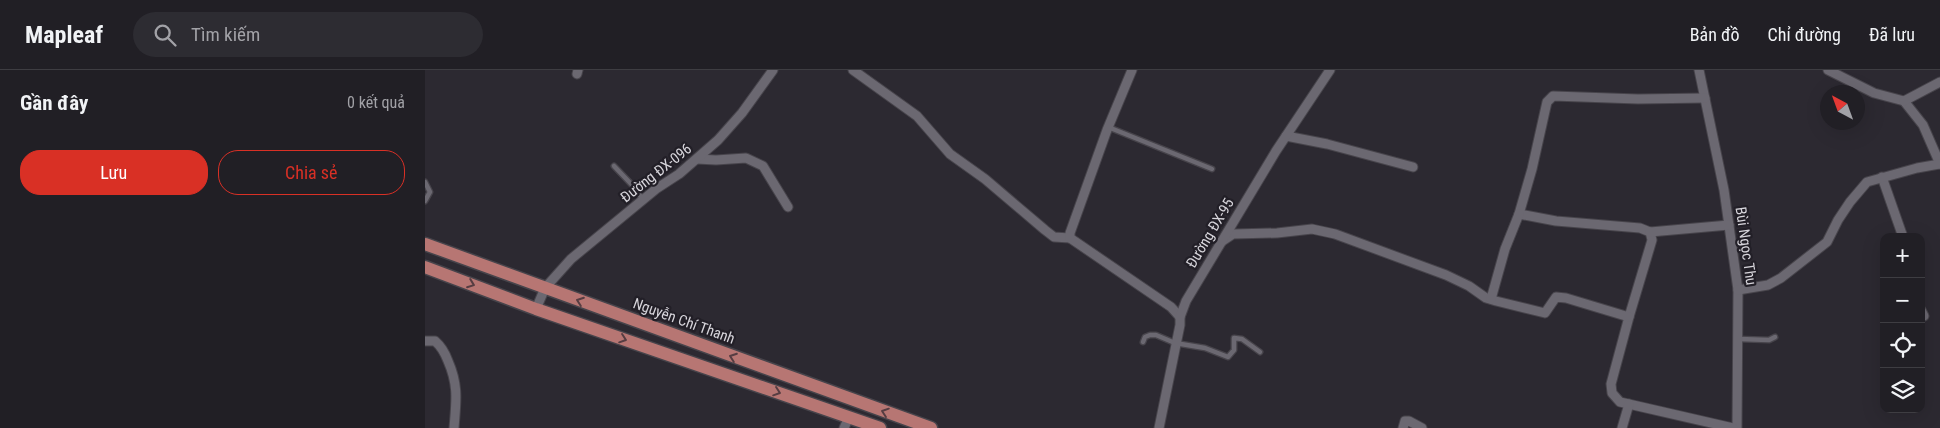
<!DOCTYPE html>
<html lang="vi">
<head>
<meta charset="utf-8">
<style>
  :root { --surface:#211f25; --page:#2d2c32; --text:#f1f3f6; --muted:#a2a2a7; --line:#3e3d42; --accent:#d93025 }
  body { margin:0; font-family:"Roboto Condensed",sans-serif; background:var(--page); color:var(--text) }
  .controls { position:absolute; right:15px; bottom:15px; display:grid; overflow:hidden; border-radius:10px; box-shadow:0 5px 20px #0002 }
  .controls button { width:45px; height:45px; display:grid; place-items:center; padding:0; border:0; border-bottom:1px solid var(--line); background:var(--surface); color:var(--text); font:25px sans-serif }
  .compass { position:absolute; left:1395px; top:15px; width:45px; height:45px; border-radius:50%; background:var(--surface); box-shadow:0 5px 20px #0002; rotate:319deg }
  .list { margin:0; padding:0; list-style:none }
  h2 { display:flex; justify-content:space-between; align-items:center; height:65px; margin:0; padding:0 20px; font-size:21px }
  h2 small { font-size:16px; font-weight:400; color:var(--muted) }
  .actions { display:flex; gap:10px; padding:15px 20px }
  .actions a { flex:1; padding:11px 0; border:1px solid var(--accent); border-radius:20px; text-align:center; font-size:18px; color:var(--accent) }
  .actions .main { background:var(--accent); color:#fff }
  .icon { flex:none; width:28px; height:28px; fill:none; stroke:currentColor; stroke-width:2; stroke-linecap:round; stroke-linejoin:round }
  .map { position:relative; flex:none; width:1515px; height:358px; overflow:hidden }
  header { display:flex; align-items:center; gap:30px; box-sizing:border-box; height:70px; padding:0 25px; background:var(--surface); border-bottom:1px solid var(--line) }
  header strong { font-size:24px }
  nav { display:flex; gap:28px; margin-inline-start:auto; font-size:18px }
  .search { width:350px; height:45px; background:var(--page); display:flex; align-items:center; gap:12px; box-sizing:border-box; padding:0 18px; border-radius:28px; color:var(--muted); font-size:19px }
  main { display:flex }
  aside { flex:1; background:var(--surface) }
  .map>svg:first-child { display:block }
</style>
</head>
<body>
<header>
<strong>Mapleaf</strong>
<div class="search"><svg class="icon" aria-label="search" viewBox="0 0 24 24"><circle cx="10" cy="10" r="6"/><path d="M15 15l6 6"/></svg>Tìm kiếm</div>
<nav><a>Bản đồ</a><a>Chỉ đường</a><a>Đã lưu</a></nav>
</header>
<main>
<aside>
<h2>Gần đây<small>0 kết quả</small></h2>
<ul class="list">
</ul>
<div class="actions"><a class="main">Lưu</a><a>Chia sẻ</a></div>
</aside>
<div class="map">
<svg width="1515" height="358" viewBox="0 0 1515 358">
  <rect width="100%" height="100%" fill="#2c2931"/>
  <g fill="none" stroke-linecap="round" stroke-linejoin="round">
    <!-- service casing -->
    <g stroke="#47444b" stroke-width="7">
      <g id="service">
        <path d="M683,57L787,99"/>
        <path d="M189,96L210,118L218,130"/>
        <path d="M0,112L5,122L0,131"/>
        <path d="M1314,269L1344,270L1350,267"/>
        <path d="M718,272L720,267L725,265H731L750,273L780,278L803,287L809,280V268L817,269L835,282"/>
      </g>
    </g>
    <!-- minor casing -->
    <g stroke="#47444b" stroke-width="11">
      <g id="minor">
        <path d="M428,0L492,46L525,84L560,109L620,160L629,167L645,168"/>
        <path d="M707,0L682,60L645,163V168L746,237L755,247"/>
        <path d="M1274,0L1299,120L1313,220L1312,358"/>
        <path d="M1403,0L1449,23L1479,31L1498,55L1515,94"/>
        <path d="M152,4L153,0"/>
        <path d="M1280,28L1213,29L1128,26L1122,32L1107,99L1094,144L1131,151L1215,158L1225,162L1227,170L1204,247L1186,314L1187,323L1195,332L1308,358"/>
        <path d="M1479,31L1515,12"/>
        <path d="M861,66L902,74L988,97"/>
        <path d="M272,89L291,90L321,88L338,96L363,137"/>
        <path d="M1457,107L1478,167"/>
        <path d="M1225,162L1304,155"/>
        <path d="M796,172L808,164L852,163L887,159L910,164L1021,205L1044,216L1061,228L1071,231L1120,243L1131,227L1141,228L1204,247"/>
        <path d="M1313,220L1343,215L1356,208L1402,172L1413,150L1425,132L1442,112L1492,98L1515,94"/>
        <path d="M1066,229L1080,179L1094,144"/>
        <path d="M111,239L120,218L146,189L231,119L254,104L293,70L317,43L348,0"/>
        <path d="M1496,240L1499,246"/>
        <path d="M0,271H10C17,277 20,283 23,291C34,316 31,332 29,358"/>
        <path d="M419,358L424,347"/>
        <path d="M734,358L755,255V247L761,231L851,81L905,0"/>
        <path d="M978,358L980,351H984L997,358"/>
        <path d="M1197,358L1204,334"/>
      </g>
    </g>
    <!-- primary casing -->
    <g stroke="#47444b" stroke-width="15">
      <g id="primary">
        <path d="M0,174L506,358"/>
        <path d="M0,197L111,239L455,358"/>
      </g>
    </g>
    <!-- service -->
    <use href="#service" stroke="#6b6871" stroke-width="4.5"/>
    <!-- minor -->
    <use href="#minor" stroke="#6b6871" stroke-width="9"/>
    <!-- primary -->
    <use href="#primary" stroke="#b77673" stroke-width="12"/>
  </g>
  <!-- one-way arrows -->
  <defs><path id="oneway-chevron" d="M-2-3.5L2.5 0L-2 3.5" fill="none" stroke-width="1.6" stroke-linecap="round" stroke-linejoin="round" transform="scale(1.25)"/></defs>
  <g stroke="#563d42">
    <use href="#oneway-chevron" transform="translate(46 214) rotate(21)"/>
    <use href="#oneway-chevron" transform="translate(155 231) rotate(-160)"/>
    <use href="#oneway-chevron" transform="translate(198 269) rotate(19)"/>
    <use href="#oneway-chevron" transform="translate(308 287) rotate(-160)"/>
    <use href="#oneway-chevron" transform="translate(352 322) rotate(19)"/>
    <use href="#oneway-chevron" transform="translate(460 342) rotate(-161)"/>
  </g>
  <g text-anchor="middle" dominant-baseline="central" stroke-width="4.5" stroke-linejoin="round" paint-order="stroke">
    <!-- street labels -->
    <g font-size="15" fill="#d7d5db" stroke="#221f27">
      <text transform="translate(231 103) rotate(-38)">Đường ĐX-096</text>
      <text transform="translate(785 163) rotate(-59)">Đường ĐX-95</text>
      <text transform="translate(1321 176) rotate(82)">Bùi Ngọc Thu</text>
      <text transform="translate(259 251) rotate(20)">Nguyễn Chí Thanh</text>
    </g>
  </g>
</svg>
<div class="controls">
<button>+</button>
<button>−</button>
<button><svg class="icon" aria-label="locate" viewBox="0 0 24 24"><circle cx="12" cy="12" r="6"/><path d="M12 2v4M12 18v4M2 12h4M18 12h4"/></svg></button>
<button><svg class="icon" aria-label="layers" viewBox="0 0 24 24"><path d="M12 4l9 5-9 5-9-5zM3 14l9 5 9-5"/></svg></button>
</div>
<svg class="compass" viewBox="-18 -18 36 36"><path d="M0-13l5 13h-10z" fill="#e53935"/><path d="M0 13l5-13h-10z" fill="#a2a2a7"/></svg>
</div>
</main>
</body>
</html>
